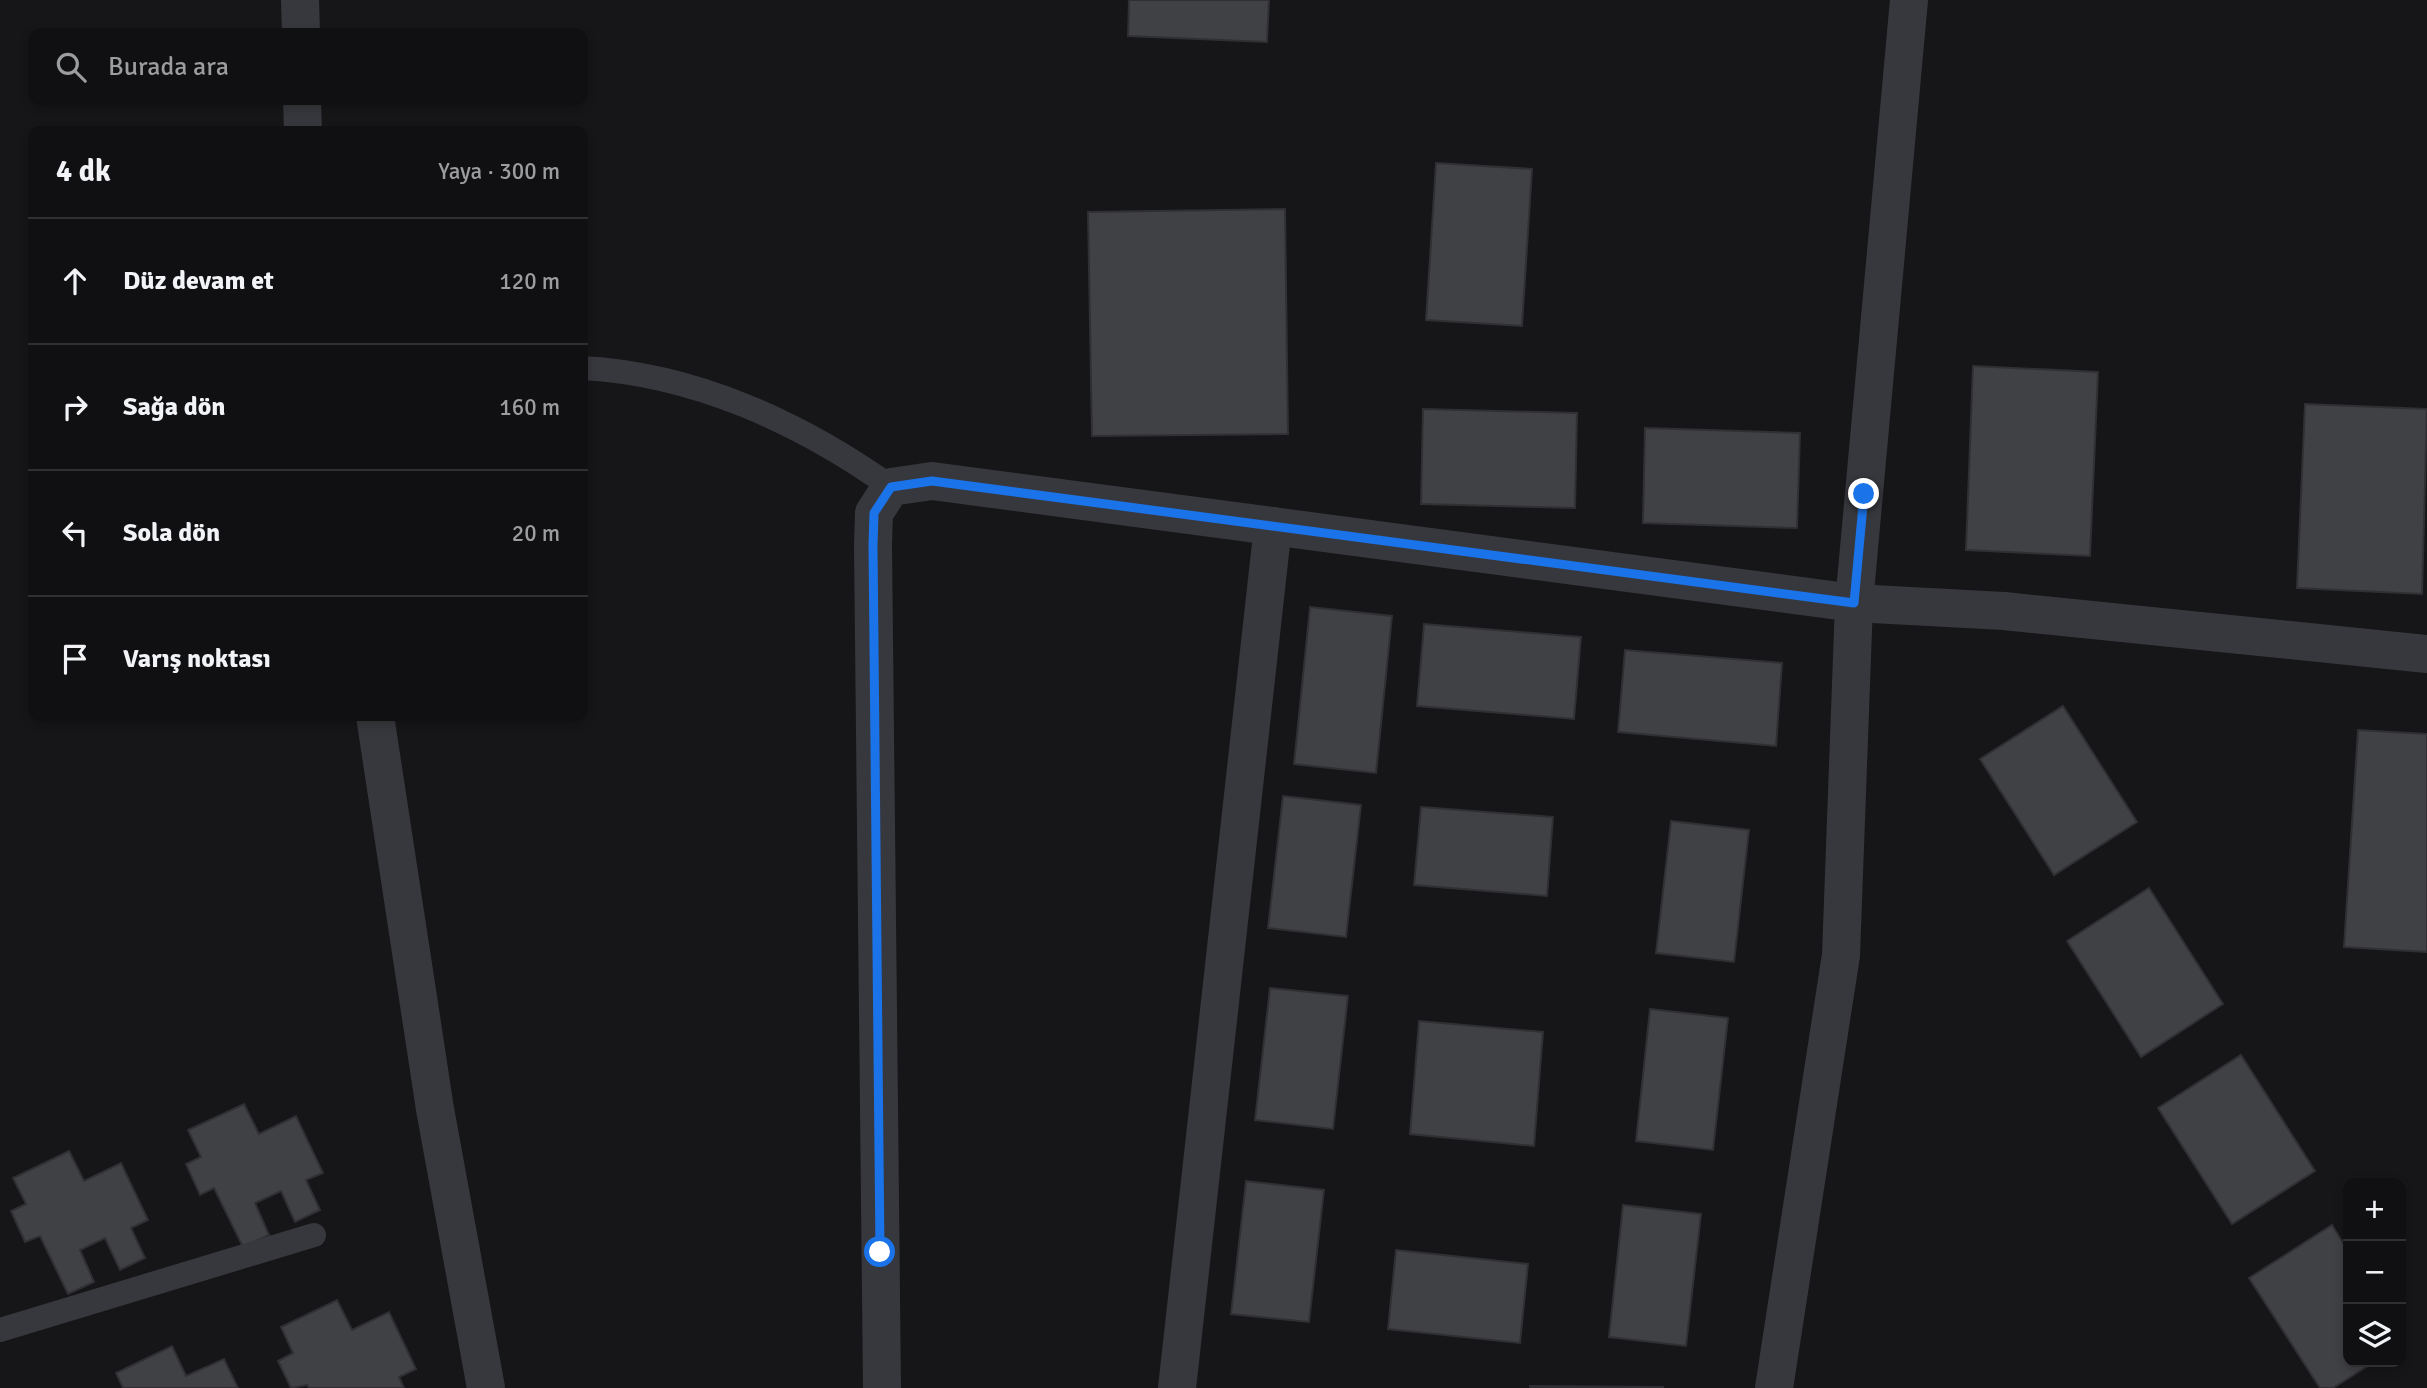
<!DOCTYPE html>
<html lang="tr">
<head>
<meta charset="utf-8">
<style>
  :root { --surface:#101012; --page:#19191b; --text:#f1f3f6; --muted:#9c9d9f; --line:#303032 }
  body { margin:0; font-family:Signika,sans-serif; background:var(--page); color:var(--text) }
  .controls { position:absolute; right:21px; bottom:21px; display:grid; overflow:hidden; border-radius:14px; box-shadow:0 4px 10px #0003 }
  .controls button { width:63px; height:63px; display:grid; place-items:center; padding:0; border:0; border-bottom:2px solid var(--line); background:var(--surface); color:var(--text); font:35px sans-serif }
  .stop { position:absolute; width:21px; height:21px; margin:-16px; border:5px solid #1a73e8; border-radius:50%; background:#fff }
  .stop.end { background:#1a73e8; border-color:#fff; box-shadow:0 2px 7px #0008 }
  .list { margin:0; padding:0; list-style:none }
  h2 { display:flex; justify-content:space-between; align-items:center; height:91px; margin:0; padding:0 28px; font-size:30px }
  h2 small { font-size:23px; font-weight:400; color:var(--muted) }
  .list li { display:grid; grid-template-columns:46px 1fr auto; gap:21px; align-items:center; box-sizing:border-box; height:126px; padding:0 28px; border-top:2px solid var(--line) }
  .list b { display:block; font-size:26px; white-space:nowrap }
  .list em { font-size:23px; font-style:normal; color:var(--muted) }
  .icon { flex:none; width:38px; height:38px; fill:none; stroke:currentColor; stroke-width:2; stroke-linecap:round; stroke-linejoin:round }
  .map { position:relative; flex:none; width:2427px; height:1388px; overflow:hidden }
  .search { position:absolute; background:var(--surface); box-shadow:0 4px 10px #0003; left:28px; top:28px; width:560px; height:77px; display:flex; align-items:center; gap:18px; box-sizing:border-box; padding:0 24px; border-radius:14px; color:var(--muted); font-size:26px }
  .panel { position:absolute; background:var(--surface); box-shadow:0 4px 10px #0003; left:28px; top:126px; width:560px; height:595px; border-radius:14px }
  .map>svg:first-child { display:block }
</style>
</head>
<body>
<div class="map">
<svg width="2427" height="1388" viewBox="0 0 2427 1388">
  <rect width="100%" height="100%" fill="#161618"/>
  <!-- building -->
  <g fill="#404145" stroke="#303034" stroke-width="2">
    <path d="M1129,0H1269L1267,42L1128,36Z"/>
    <path d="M1436,163L1532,169L1522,326L1426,320Z"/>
    <path d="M1285,209L1288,434L1092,436L1088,212Z"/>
    <path d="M1973,366L2098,372L2090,556L1966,550Z"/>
    <path d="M2305,404L2427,409L2422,594L2297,588Z"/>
    <path d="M1423,409L1577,413L1575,508L1421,504Z"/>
    <path d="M1645,428L1800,433L1797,528L1643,523Z"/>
    <path d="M1310,607L1392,616L1376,773L1294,764Z"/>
    <path d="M1424,624L1581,637L1574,719L1417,706Z"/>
    <path d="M1625,650L1782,663L1776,746L1618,732Z"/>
    <path d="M2063,706L2137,822L2054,875L1980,759Z"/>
    <path d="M2358,730L2427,734V952L2344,947Z"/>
    <path d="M1283,796L1361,805L1346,937L1268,928Z"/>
    <path d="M1421,807L1553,817L1547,896L1414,885Z"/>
    <path d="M1671,821L1749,830L1734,962L1656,953Z"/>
    <path d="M2149,888L2223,1004L2141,1057L2067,941Z"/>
    <path d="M1270,988L1348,996L1333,1129L1255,1120Z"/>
    <path d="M1650,1009L1728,1018L1713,1150L1636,1141Z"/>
    <path d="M1419,1021L1543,1032L1534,1146L1410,1134Z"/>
    <path d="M2241,1055L2315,1171L2232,1224L2158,1108Z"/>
    <path d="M244,1104L259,1134L296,1116L323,1173L306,1180L320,1210L295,1222L281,1191L255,1203L269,1235L243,1247L214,1188L200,1195L186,1164L201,1157L188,1130Z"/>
    <path d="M69,1151L84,1181L121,1163L148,1220L131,1228L145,1258L120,1270L105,1238L80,1250L94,1282L68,1294L40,1236L25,1242L11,1211L26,1204L13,1178Z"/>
    <path d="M1246,1181L1324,1190L1309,1322L1231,1314Z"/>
    <path d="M1623,1205L1701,1214L1686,1346L1609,1337Z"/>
    <path d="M2332,1225L2348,1251V1362H2374L2333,1388H2320L2249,1278Z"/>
    <path d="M1396,1250L1528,1264L1520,1343L1388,1329Z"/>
    <path d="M337,1300L352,1330L389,1312L416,1369L399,1377L404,1388H309L307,1385L291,1388L278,1361L293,1353L281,1327Z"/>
    <path d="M172,1346L186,1376L224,1359L238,1388H123L116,1373Z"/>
    <path d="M1530,1386L1663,1387V1388H1530Z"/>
  </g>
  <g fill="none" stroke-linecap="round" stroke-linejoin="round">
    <!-- service -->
    <g stroke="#37383d" stroke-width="24">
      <path d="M583,368C695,374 801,423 891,487"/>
      <path d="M0,1330L314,1235"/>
    </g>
    <!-- minor -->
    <g stroke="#37383d" stroke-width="38">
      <path d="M300,0L301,33"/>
      <path d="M302,100L303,131"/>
      <path d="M375,716L435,1109L486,1388"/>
      <path d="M882,1388L873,545L874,513L891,487L932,481L1854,603L2004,611L2427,654"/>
      <path d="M1177,1388L1273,526"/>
      <path d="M1774,1388L1841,955L1854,603L1909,0"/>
    </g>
  </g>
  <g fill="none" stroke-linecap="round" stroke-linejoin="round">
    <!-- route -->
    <path stroke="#1a73e8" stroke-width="9" d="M880,1252L873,545L874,513L891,487L932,481L1854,603L1864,494"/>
  </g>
</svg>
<div class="controls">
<button>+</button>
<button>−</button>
<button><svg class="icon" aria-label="layers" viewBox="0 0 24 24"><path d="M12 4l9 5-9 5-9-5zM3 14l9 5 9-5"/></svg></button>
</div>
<div class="stop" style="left:880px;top:1252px"></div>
<div class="stop end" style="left:1864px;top:494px"></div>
<div class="search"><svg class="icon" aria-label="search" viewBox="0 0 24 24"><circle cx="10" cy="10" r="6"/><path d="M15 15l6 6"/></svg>Burada ara</div>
<section class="panel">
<h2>4 dk<small>Yaya · 300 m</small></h2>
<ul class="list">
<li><svg class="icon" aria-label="ahead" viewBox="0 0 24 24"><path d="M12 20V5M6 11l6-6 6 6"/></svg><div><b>Düz devam et</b></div><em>120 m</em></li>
<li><svg class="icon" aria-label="right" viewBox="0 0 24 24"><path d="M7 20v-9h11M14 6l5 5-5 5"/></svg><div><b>Sağa dön</b></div><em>160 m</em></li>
<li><svg class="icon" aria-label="left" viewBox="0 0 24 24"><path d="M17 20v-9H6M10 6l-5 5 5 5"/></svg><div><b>Sola dön</b></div><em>20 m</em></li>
<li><svg class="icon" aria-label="arrive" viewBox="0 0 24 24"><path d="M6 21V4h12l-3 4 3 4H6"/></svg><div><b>Varış noktası</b></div></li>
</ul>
</section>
</div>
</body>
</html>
